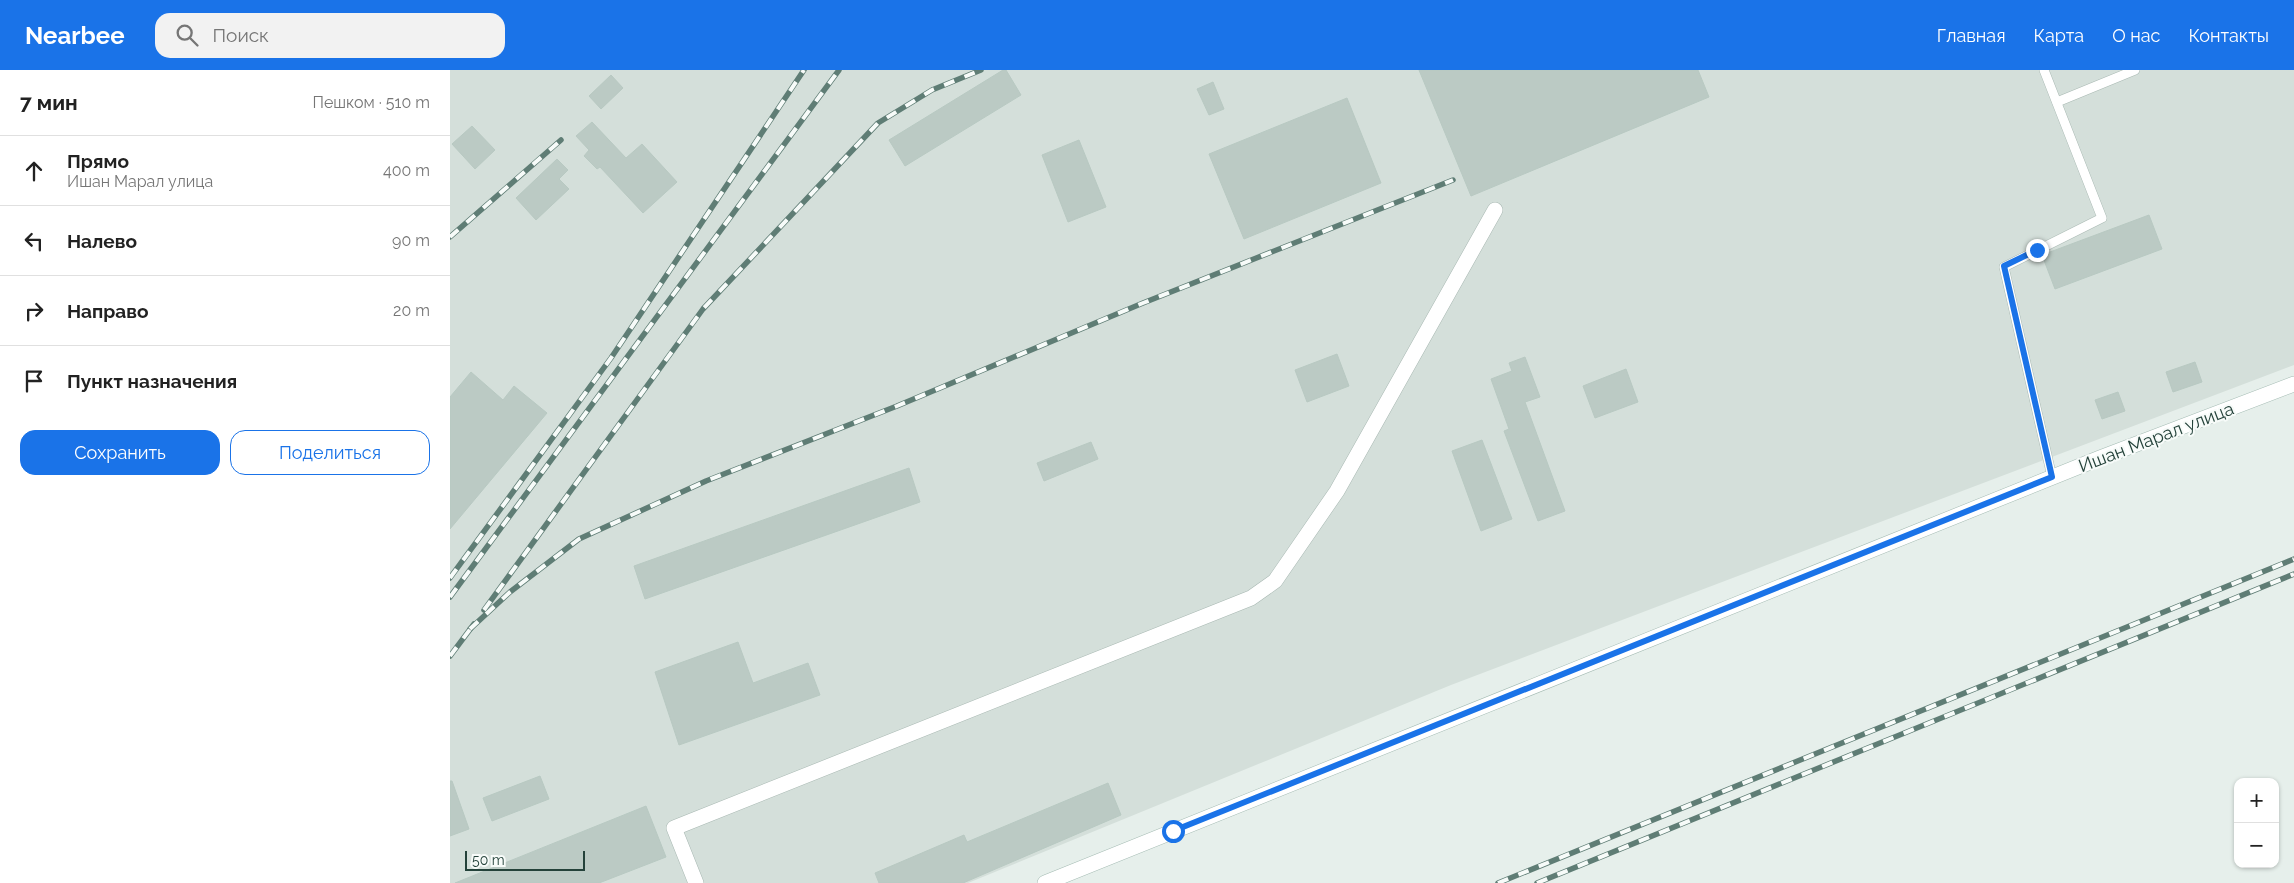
<!DOCTYPE html>
<html lang="ru">
<head>
<meta charset="utf-8">
<style>
  :root { --surface:#fff; --page:#f2f2f2; --text:#222; --muted:#767676; --line:#e0e0e0; --accent:#1a73e8 }
  body { margin:0; font-family:Raleway,sans-serif; background:var(--page); color:var(--text) }
  .controls { position:absolute; right:15px; bottom:15px; display:grid; overflow:hidden; border-radius:10px; box-shadow:0 1px 4px #0004 }
  .controls button { width:45px; height:45px; display:grid; place-items:center; padding:0; border:0; border-bottom:1px solid var(--line); background:var(--surface); color:var(--text); font:25px sans-serif }
  .scale { position:absolute; left:15px; bottom:12px; width:120px; box-sizing:border-box; padding-left:5px; border:2px solid #24423a; border-top:0; font-size:14px; line-height:18px; white-space:nowrap; color:#24423a; -webkit-text-stroke:4px #f7fbf9; paint-order:stroke }
  .stop { position:absolute; width:15px; height:15px; margin:-11px; border:4px solid #1a73e8; border-radius:50%; background:#fff }
  .stop.end { background:#1a73e8; border-color:#fff; box-shadow:0 1px 5px #0008 }
  .list { margin:0; padding:0; list-style:none }
  h2 { display:flex; justify-content:space-between; align-items:center; height:65px; margin:0; padding:0 20px; font-size:21px }
  h2 small { font-size:16px; font-weight:400; color:var(--muted) }
  .list li { display:grid; grid-template-columns:32px 1fr auto; gap:15px; align-items:center; box-sizing:border-box; height:70px; padding:0 20px; border-top:1px solid var(--line) }
  .list b { display:block; font-size:19px; white-space:nowrap }
  .list p { margin:0; font-size:16px; white-space:nowrap; color:var(--muted) }
  .list em { font-size:16px; font-style:normal; color:var(--muted) }
  .actions { display:flex; gap:10px; padding:15px 20px }
  .actions a { flex:1; padding:11px 0; border:1px solid var(--accent); border-radius:15px; text-align:center; font-size:18px; color:var(--accent) }
  .actions .main { background:var(--accent); color:#fff }
  .icon { flex:none; width:28px; height:28px; fill:none; stroke:currentColor; stroke-width:2; stroke-linecap:round; stroke-linejoin:round }
  .map { position:relative; flex:none; width:1844px; height:813px; overflow:hidden }
  header { display:flex; align-items:center; gap:30px; box-sizing:border-box; height:70px; padding:0 25px; background:var(--accent); color:#fff }
  header strong { font-size:24px }
  nav { display:flex; gap:28px; margin-inline-start:auto; font-size:18px }
  .search { width:350px; height:45px; background:var(--page); display:flex; align-items:center; gap:12px; box-sizing:border-box; padding:0 18px; border-radius:15px; color:var(--muted); font-size:19px }
  main { display:flex }
  aside { flex:1; background:var(--surface) }
  .map>svg:first-child { display:block }
</style>
</head>
<body>
<header>
<strong>Nearbee</strong>
<div class="search"><svg class="icon" aria-label="search" viewBox="0 0 24 24"><circle cx="10" cy="10" r="6"/><path d="M15 15l6 6"/></svg>Поиск</div>
<nav><a>Главная</a><a>Карта</a><a>О нас</a><a>Контакты</a></nav>
</header>
<main>
<aside>
<h2>7 мин<small>Пешком · 510 m</small></h2>
<ul class="list">
<li><svg class="icon" aria-label="ahead" viewBox="0 0 24 24"><path d="M12 20V5M6 11l6-6 6 6"/></svg><div><b>Прямо</b><p>Ишан Марал улица</p></div><em>400 m</em></li>
<li><svg class="icon" aria-label="left" viewBox="0 0 24 24"><path d="M17 20v-9H6M10 6l-5 5 5 5"/></svg><div><b>Налево</b></div><em>90 m</em></li>
<li><svg class="icon" aria-label="right" viewBox="0 0 24 24"><path d="M7 20v-9h11M14 6l5 5-5 5"/></svg><div><b>Направо</b></div><em>20 m</em></li>
<li><svg class="icon" aria-label="arrive" viewBox="0 0 24 24"><path d="M6 21V4h12l-3 4 3 4H6"/></svg><div><b>Пункт назначения</b></div></li>
</ul>
<div class="actions"><a class="main">Сохранить</a><a>Поделиться</a></div>
</aside>
<div class="map">
<svg width="1844" height="813" viewBox="0 0 1844 813">
  <rect width="100%" height="100%" fill="#e6efeb"/>
  <!-- built -->
  <path fill="#d4dfda" d="M0,0H1844V295L1001,615L518,813H0Z"/>
  <!-- building -->
  <g fill="#bbcac4" stroke="#b8c9c2">
    <path d="M553,0H556L571,25L455,96L439,70Z"/>
    <path d="M969,0H1248L1259,27L1021,126Z"/>
    <path d="M161,5L173,18L151,39L139,26Z"/>
    <path d="M763,12L774,39L759,45L747,19Z"/>
    <path d="M897,28L931,113L794,169L759,84Z"/>
    <path d="M142,52L176,88L192,74L227,112L193,143L150,97L147,99L134,86L139,80L126,66Z"/>
    <path d="M22,56L45,80L25,99L2,74Z"/>
    <path d="M629,70L656,137L618,152L592,85Z"/>
    <path d="M107,89L118,100L109,109L119,119L86,150L66,128Z"/>
    <path d="M1699,145L1712,179L1605,219L1592,185Z"/>
    <path d="M887,284L899,316L857,332L845,300Z"/>
    <path d="M1075,287L1090,327L1075,332L1115,441L1088,451L1054,361L1059,359L1041,309L1062,301L1059,293Z"/>
    <path d="M1745,292L1752,312L1723,322L1716,302Z"/>
    <path d="M1176,299L1188,332L1145,348L1133,316Z"/>
    <path d="M21,302L53,330L64,316L97,343L0,459V327Z"/>
    <path d="M1668,322L1675,341L1652,349L1645,330Z"/>
    <path d="M1032,370L1062,449L1031,461L1002,381Z"/>
    <path d="M641,372L648,389L594,411L587,393Z"/>
    <path d="M459,398L470,432L195,529L184,496Z"/>
    <path d="M288,572L303,613L358,593L370,625L229,675L205,602Z"/>
    <path d="M90,706L99,729L42,751L33,728Z"/>
    <path d="M0,711H2L19,759L0,766Z"/>
    <path d="M658,713L671,745L513,813H429L425,803L514,765L517,772Z"/>
    <path d="M196,736L216,787L149,813H5Z"/>
  </g>
  <g fill="none" stroke-linecap="round" stroke-linejoin="round">
    <!-- service casing -->
    <g stroke="#a8b8b2" stroke-width="10">
      <g id="service">
        <path d="M1594,0L1652,148L1554,197L1602,407"/>
        <path d="M1607,32L1685,0"/>
      </g>
    </g>
    <!-- minor casing -->
    <g stroke="#a8b8b2" stroke-width="16">
      <path id="minor" d="M246,813L224,758L801,528L825,511L887,421L1045,140"/>
    </g>
    <!-- secondary casing -->
    <g stroke="#a4bbb3" stroke-width="16">
      <path id="secondary" d="M595,813L1650,388L1844,314"/>
    </g>
    <!-- service -->
    <use href="#service" stroke="#fff" stroke-width="9"/>
    <!-- minor -->
    <use href="#minor" stroke="#fff" stroke-width="15"/>
    <!-- secondary -->
    <use href="#secondary" stroke="#fff" stroke-width="15"/>
    <!-- rail casing -->
    <g stroke="#5f7d75" stroke-width="5.5">
      <g id="rail">
        <path d="M0,167L111,70"/>
        <path d="M0,508L161,288L354,0"/>
        <path d="M0,527L389,0"/>
        <path d="M34,540L253,239L428,53L482,20L531,0"/>
        <path d="M20,559L60,522L129,469L256,411L447,336L693,233L1003,110"/>
        <path d="M0,586L24,554"/>
        <path d="M1048,813L1844,489"/>
        <path d="M1087,813L1844,504"/>
      </g>
    </g>
    <!-- rail -->
    <use href="#rail" stroke="#f7fbf9" stroke-width="4" stroke-dasharray="11" stroke-linecap="butt"/>
  </g>
  <g fill="none" stroke-linecap="round" stroke-linejoin="round">
    <!-- route -->
    <path stroke="#1a73e8" stroke-width="6" d="M723,761L1602,407L1554,196L1587,180"/>
  </g>
  <g text-anchor="middle" dominant-baseline="central" stroke-width="4" stroke-linejoin="round" paint-order="stroke">
    <!-- street labels -->
    <g font-size="18" fill="#24423a" stroke="#f7fbf9">
      <text transform="translate(1706 367) rotate(-21)">Ишан Марал улица</text>
    </g>
  </g>
</svg>
<div class="controls">
<button>+</button>
<button>−</button>
</div>
<div class="scale">50 m</div>
<div class="stop" style="left:723px;top:761px"></div>
<div class="stop end" style="left:1587px;top:180px"></div>
</div>
</main>
</body>
</html>
